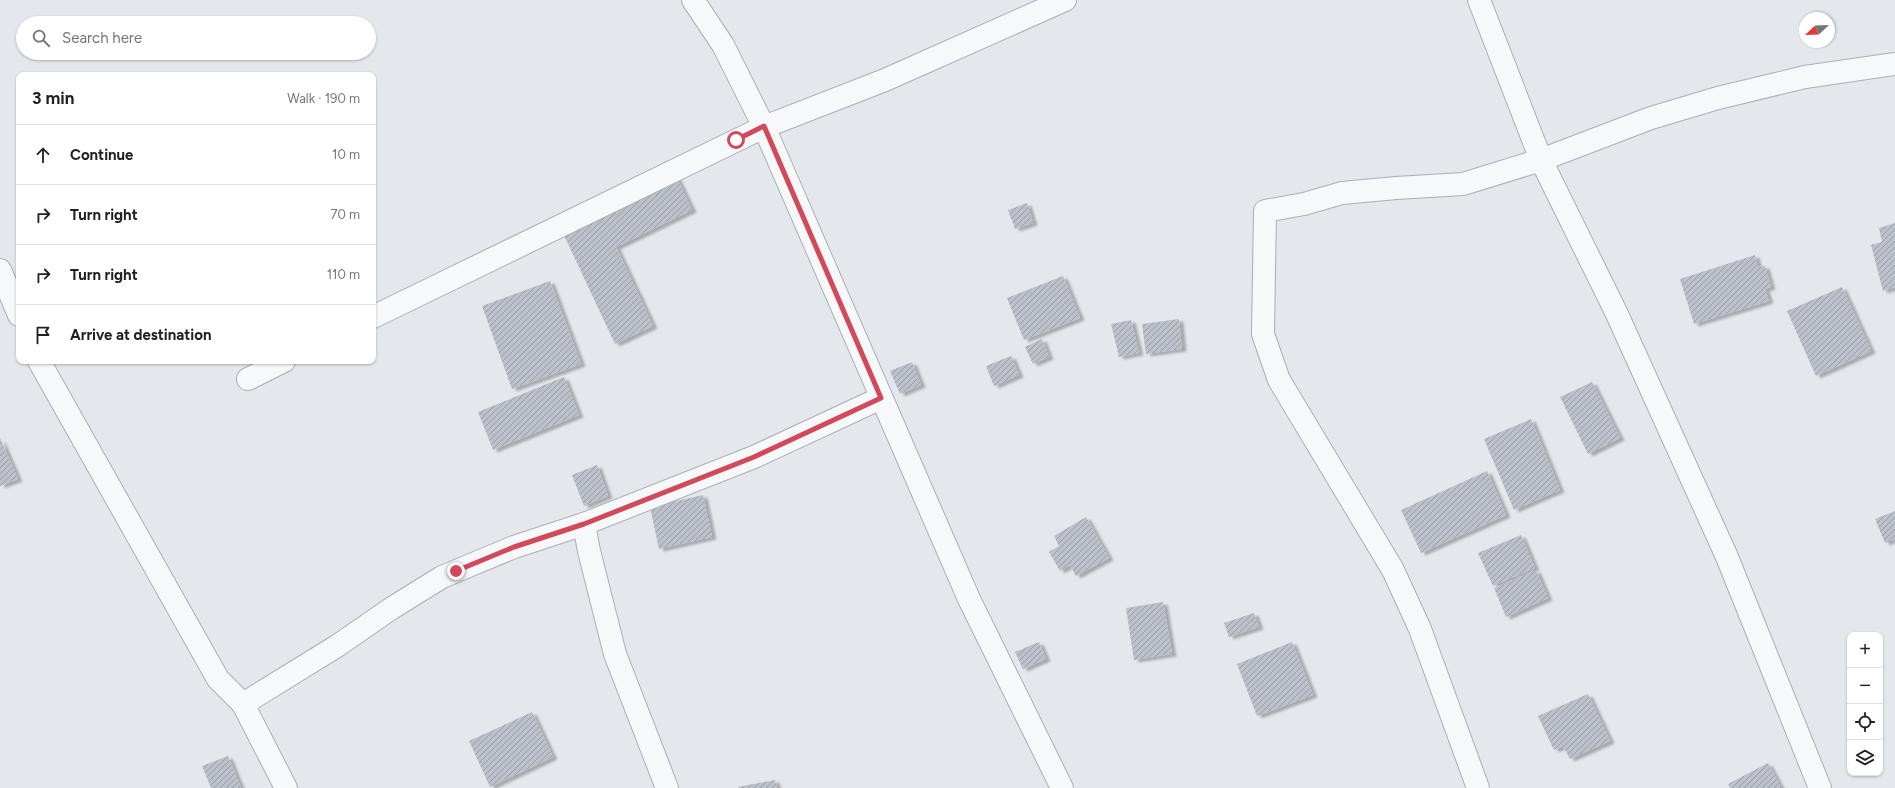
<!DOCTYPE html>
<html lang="en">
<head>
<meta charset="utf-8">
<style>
  :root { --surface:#fff; --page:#f6f6f6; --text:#202124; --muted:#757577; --line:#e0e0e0 }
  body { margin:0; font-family:Figtree,sans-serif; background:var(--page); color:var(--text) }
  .controls { position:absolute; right:12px; bottom:12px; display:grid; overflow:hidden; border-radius:8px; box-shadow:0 1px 3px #0004 }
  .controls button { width:36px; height:36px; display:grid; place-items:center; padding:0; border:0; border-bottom:1px solid var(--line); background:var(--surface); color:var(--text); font:20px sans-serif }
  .compass { position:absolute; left:1799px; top:12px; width:36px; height:36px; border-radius:50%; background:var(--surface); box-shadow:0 1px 3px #0004; rotate:247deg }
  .stop { position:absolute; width:12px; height:12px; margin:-9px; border:3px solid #d1495b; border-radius:50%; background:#fff }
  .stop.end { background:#d1495b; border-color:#fff; box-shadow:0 1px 4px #0008 }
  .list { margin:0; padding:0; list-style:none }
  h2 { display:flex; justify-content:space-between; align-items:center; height:52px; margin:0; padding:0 16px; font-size:17px }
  h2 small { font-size:13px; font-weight:400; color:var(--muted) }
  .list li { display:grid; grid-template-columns:26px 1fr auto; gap:12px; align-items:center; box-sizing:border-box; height:60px; padding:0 16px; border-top:1px solid var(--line) }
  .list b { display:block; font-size:15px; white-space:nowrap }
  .list em { font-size:13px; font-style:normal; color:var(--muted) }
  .icon { flex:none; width:22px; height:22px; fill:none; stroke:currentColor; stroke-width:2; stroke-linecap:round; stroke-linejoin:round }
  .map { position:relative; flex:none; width:1895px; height:788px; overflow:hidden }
  .search { position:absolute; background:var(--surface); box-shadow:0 1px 3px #0004; left:16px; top:16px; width:360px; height:44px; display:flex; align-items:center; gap:10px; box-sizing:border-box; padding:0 14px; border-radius:22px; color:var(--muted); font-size:15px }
  .panel { position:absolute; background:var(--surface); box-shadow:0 1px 3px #0004; left:16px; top:72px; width:360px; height:292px; border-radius:8px }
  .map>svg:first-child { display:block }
</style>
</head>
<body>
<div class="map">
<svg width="1895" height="788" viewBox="0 0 1895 788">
  <defs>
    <pattern id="building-hatch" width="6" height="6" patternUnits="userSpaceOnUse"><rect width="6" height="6" fill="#bbc0ca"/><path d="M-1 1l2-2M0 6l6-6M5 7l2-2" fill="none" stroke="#989da6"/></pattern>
    <filter id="shadow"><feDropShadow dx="4.5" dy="2.5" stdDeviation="1" flood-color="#0004"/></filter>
  </defs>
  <rect width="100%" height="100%" fill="#e4e7ec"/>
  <!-- building -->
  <g fill="url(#building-hatch)" filter="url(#shadow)">
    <path d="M676,176L692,210L616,247L653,326L615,344L562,231Z"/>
    <path d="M1027,203L1033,223L1015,229L1008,210Z"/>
    <path d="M1895,223V287L1883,291L1871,245L1882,242L1879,228Z"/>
    <path d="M1755,255L1758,267L1765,266L1771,287L1765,289L1769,301L1694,324L1680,279Z"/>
    <path d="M1063,276L1080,318L1024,340L1007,298Z"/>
    <path d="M550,281L581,364L512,389L482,306Z"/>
    <path d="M1842,287L1871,351L1816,376L1787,311Z"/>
    <path d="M1179,319L1182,349L1146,354L1142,324Z"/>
    <path d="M1131,320L1139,353L1119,357L1111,324Z"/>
    <path d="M1042,339L1049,357L1033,364L1025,347Z"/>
    <path d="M1011,356L1019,375L994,386L986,366Z"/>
    <path d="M912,362L921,385L900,394L890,371Z"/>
    <path d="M564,377L579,415L493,450L478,412Z"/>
    <path d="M1592,382L1620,438L1588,454L1560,397Z"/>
    <path d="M1531,419L1560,490L1514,510L1484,439Z"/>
    <path d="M0,438L18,479L0,486Z"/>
    <path d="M597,465L608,496L584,506L572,475Z"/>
    <path d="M1487,471L1506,515L1421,553L1401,510Z"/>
    <path d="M703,495L712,537L659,549L650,507Z"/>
    <path d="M1895,511V539L1885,543L1875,519Z"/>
    <path d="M1086,517L1109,558L1076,576L1070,565L1060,571L1049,552L1059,546L1054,536Z"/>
    <path d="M1521,535L1535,568L1493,586L1478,553Z"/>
    <path d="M1536,570L1548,598L1506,617L1494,588Z"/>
    <path d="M1163,602L1172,654L1134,660L1126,608Z"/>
    <path d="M1254,613L1259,627L1229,637L1224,623Z"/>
    <path d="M1039,642L1046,659L1023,669L1015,652Z"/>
    <path d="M1292,642L1313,695L1257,716L1237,664Z"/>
    <path d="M1588,694L1610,741L1570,759L1563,746L1554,750L1538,716Z"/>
    <path d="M532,712L553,757L490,787L469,741Z"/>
    <path d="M228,756L241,788H211L202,766Z"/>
    <path d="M1768,763L1781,788H1730L1728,784Z"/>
    <path d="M775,780L777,788H738V787Z"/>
  </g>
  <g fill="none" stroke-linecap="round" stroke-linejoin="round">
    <!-- minor casing -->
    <g stroke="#a9aeb7" stroke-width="24">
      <g id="minor">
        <path d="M693,0L723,45L764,127L969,599L1062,788"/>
        <path d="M1479,0L1541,160L1616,312L1727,557L1820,788"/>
        <path d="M0,270L19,315"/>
        <path d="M373,317L764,127L885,80L1065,0"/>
        <path d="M39,361L218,679L243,704L286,788"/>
        <path d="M248,379L284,361"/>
        <path d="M584,524L589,551L615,654L667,788"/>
        <path d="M243,704L337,646L392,608L442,577L514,547L584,524L754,457L881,398"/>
        <path d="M1478,788L1420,629L1393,570L1279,380L1263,334L1265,211L1304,204L1342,193L1396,188L1463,184L1541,160L1651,118L1718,98L1805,77L1895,64"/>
      </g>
    </g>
    <!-- minor -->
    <use href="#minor" stroke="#f7f8fa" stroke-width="22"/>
  </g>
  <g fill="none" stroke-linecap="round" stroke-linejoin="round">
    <!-- route -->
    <path stroke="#d1495b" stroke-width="5" d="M456,571L514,547L584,524L754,457L881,398L764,126L736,140"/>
  </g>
</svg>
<div class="controls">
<button>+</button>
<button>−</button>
<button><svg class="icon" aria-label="locate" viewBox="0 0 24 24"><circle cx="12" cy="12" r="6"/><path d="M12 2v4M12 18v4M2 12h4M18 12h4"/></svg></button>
<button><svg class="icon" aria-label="layers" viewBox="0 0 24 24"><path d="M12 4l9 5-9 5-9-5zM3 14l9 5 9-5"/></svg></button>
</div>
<svg class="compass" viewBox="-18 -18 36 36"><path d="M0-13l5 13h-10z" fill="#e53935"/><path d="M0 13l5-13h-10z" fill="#757577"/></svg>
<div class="stop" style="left:736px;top:140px"></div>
<div class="stop end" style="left:456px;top:571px"></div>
<div class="search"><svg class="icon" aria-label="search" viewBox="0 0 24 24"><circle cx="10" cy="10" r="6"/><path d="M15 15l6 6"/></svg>Search here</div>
<section class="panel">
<h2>3 min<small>Walk · 190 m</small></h2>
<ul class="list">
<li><svg class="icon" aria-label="ahead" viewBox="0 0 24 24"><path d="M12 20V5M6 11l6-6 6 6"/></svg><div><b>Continue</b></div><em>10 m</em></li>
<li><svg class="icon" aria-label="right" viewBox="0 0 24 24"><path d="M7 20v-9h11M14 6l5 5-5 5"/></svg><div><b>Turn right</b></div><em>70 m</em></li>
<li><svg class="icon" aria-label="right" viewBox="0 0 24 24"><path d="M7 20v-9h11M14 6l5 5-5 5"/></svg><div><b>Turn right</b></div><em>110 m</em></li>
<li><svg class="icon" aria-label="arrive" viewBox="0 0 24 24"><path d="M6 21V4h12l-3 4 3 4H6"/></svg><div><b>Arrive at destination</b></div></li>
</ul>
</section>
</div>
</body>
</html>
